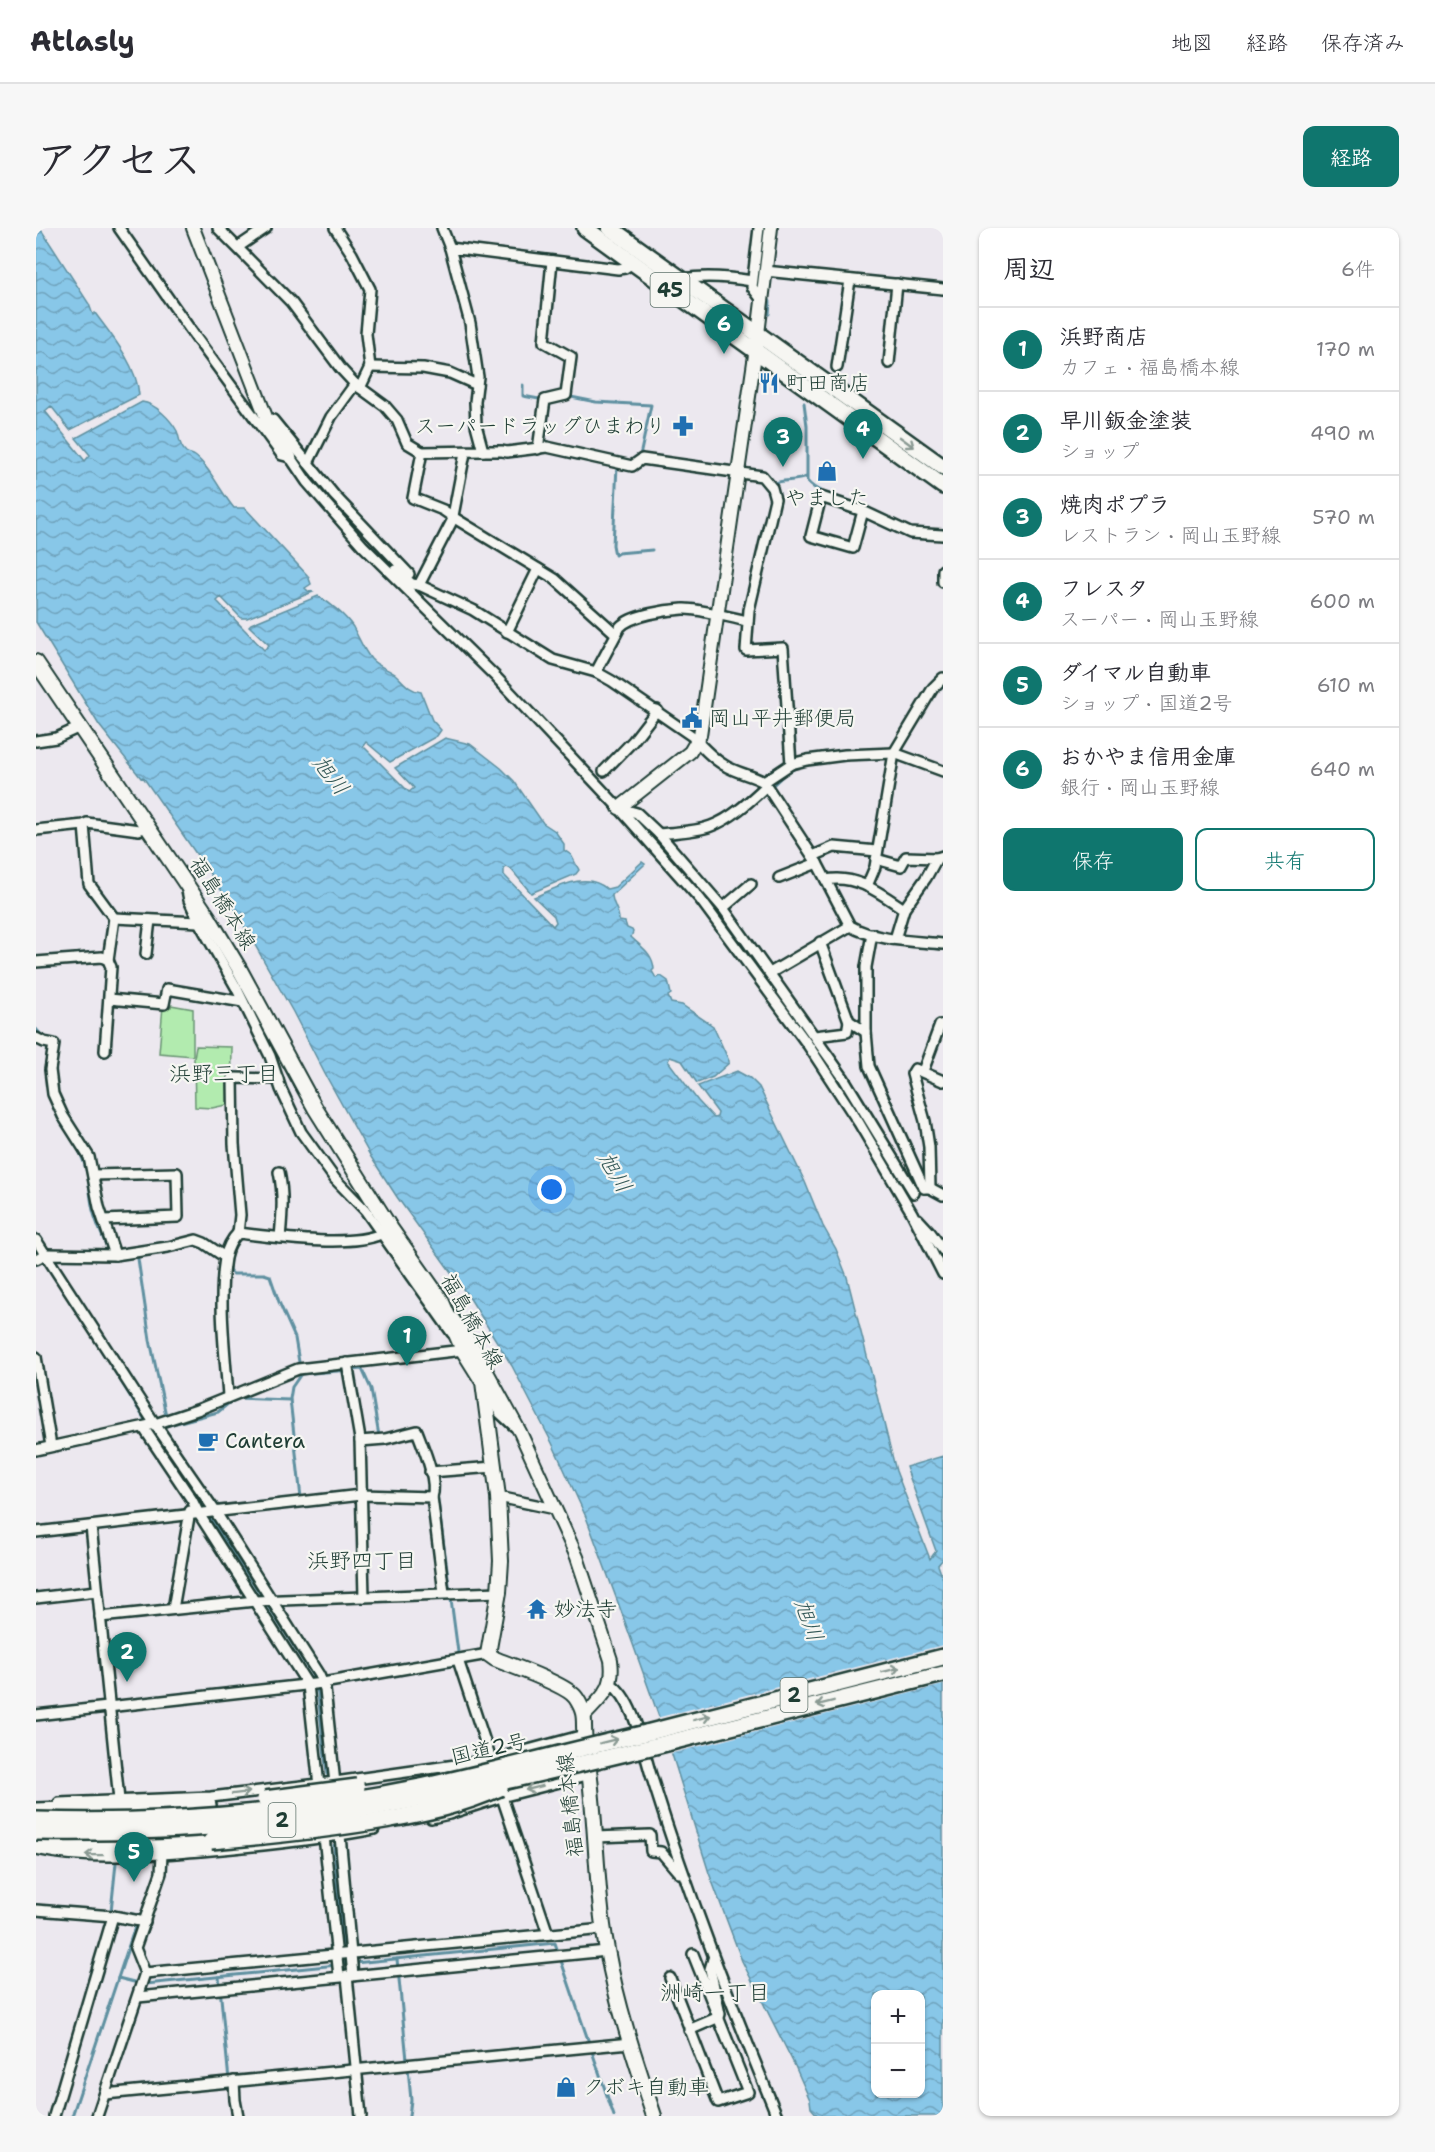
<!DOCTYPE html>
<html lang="ja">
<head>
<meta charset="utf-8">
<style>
  :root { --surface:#fff; --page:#f7f7f7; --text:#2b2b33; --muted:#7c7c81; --line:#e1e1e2; --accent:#0f766e }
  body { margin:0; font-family:"Shantell Sans","Klee One",sans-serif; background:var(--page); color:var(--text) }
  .controls { position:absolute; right:18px; bottom:18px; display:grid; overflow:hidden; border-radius:12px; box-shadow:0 2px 4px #0004 }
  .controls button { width:54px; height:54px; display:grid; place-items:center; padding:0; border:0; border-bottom:2px solid var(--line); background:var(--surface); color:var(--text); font:30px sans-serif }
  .you { position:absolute; left:516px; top:962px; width:21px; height:21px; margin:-15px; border:4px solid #fff; border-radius:50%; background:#1a73e8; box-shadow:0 0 0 9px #1a73e833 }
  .badge { display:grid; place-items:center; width:39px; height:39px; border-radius:50%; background:var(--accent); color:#fff; font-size:20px; font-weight:700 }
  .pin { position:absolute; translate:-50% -50px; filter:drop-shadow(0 2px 3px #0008) }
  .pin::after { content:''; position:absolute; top:32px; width:21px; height:18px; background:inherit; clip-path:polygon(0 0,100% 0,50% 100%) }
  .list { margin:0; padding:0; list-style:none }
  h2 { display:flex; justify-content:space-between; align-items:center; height:78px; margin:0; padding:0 24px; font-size:26px }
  h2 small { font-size:20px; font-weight:400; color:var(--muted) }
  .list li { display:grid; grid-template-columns:39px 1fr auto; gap:18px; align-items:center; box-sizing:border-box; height:84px; padding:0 24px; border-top:2px solid var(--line) }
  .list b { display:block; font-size:22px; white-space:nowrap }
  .list p { margin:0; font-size:20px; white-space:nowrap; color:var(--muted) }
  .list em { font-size:20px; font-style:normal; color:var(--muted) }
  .actions { display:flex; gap:12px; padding:18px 24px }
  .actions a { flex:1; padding:14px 0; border:2px solid var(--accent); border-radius:12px; text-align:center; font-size:21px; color:var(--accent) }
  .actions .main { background:var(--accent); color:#fff }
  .map { position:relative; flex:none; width:907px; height:1888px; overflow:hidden; border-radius:12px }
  header { display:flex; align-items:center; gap:36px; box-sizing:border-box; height:84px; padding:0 30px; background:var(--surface); border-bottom:2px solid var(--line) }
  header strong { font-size:28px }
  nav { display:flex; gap:33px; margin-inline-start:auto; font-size:21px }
  .intro { display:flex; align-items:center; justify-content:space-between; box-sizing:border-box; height:144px; padding:0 36px }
  h1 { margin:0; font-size:42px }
  .button { padding:15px 27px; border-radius:12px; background:var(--accent); color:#fff; font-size:21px; font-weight:700 }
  main { display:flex; gap:36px; padding:0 36px }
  aside { flex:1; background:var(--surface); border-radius:12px; box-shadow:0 2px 4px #0004 }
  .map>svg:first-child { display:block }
</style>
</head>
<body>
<header>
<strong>Atlasly</strong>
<nav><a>地図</a><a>経路</a><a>保存済み</a></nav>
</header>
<div class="intro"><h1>アクセス</h1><a class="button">経路</a></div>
<main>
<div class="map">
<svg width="907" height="1888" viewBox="0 0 907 1888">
  <defs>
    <pattern id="water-waves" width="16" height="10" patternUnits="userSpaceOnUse" patternTransform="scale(1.5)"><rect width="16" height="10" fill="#88c7e8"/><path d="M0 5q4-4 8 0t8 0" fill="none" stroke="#6fa3bd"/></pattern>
  </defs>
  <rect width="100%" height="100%" fill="#ece8ef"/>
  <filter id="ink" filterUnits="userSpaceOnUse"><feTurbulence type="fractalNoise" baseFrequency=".0167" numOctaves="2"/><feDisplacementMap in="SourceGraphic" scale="12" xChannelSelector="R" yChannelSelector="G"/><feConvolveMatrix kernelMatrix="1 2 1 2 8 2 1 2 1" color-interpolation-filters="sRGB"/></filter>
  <g filter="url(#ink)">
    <!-- grass -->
    <g fill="#b2ebaf" stroke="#689472" stroke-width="1.5">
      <path d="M135,777L157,781V828L123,825L127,778L135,779Z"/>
      <path d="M160,818L196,819L195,876L176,880L159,879L158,830Z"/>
    </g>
    <!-- water -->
    <path fill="url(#water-waves)" stroke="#5e90a0" stroke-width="1.5" fill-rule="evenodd" d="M0,0H4L53,76L57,87L59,85C77,109 101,138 103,167L34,202L15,178L9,183L49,233L54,227L40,210L106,174C119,175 135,192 141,203C144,210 143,219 150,224C153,226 156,226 159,228C173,238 186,266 198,280H209L272,348L275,356L269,360L272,363L277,364L211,390H205L185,369L181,373L228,422L233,417L213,398L215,396L282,368C294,375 309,387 317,399C323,410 327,421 335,431C341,438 352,441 359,446C367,453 373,463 385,464L396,492L405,502L401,508L354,534L330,514L327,518L373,564L378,560L359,540L409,510L434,516L465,540L478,553L507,595L519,603L528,616V622L535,627L543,642L540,646L495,665L475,641L471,639L468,641V647L517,698L520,694L518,688L498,669C521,660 550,642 571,661L579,659L606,634L609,636L576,667C576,676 584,684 583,693L589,694L591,700L596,702L597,704L595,709C605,719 617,725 618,741L616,743L620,750L625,748L632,753L635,766L632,768L635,775L646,777L677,798L693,833V835L677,849L661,855L646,833L634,829L632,833L662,873L678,890L681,889L682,885L662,858L701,843L714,850L723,859L769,954L787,998L800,1021L811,1049L860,1243L894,1331L900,1323L870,1239L907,1228V1331L902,1337L907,1351V1888H782L775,1880L774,1872L759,1838L706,1733L673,1645L634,1520L584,1380L550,1289L516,1215L476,1138L435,1072L361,969L335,929L289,846L257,784L199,682L107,549L105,550L63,497L0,394ZM840,1766H884V1866H840Z"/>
    <!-- pier -->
    <path fill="#ece8ef" d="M907,1417V1457L633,1526L620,1490Z"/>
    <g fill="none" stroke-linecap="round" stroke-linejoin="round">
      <!-- stream -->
      <g stroke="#5e90a0" stroke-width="3">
        <path d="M732,70L734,74L733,86"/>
        <path d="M487,157V168L503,171"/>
        <path d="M535,169L560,174L615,177L604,228"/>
        <path d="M768,175L771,198V253C780,265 804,270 817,275"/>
        <path d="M581,238L577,317L579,327L582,325L616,322"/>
        <path d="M736,256C747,251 760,254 770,249"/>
        <path d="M805,532L823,531"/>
        <path d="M738,556L750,545L766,537"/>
        <path d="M632,612L647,608"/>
        <path d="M0,801L9,811"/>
        <path d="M11,855C13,884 35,902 45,927C53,943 53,960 56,977C58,992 67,1008 72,1022L96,1020"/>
        <path d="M101,1024L114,1112L132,1197"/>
        <path d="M192,1027L194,1029L193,1042L197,1046H228L234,1048L243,1074L259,1110L265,1146"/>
        <path d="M57,1109L111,1195"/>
        <path d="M125,1199L182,1184L199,1170L254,1172"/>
        <path d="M115,1200L227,1370"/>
        <path d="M348,1215L377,1209"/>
        <path d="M401,1266L422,1424"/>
        <path d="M265,1270L254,1171L256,1159L265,1146L326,1141L335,1161L343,1208"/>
        <path d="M230,1375L276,1447L282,1465L291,1546"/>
        <path d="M298,1617L308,1737"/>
        <path d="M80,1635L75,1683L102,1687V1689"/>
        <path d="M0,1677L75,1683"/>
        <path d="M361,1731L371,1832"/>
        <path d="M309,1736L519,1715L578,1888"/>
        <path d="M183,1749L195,1873"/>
        <path d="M82,1750L100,1696"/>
        <path d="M110,1756L301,1737"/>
        <path d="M372,1840L375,1872L373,1888"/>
        <path d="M36,1888L82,1750L102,1755"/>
      </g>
      <!-- minor casing -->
      <g stroke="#1f3d34" stroke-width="14">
        <g id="minor">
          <path d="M83,0L158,107L246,227L254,229L271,254L327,318L459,448L583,580L664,671L772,817L823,895L876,985L907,1046"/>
          <path d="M182,0L255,74L305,141L319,156L349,178L361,192L371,215L386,224L447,223L440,197L439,174L442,149L434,95L414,20L582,41L589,40L598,34"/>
          <path d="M299,0L316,26L334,61L330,106L334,139L324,160"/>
          <path d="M406,0L414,20"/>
          <path d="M723,0L716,59L726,72"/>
          <path d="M202,19L230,0"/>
          <path d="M729,43L907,61"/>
          <path d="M646,51C670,47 692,49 716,53"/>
          <path d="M853,135L861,56"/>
          <path d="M334,139L387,140L414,145L441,157"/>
          <path d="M801,139L814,52"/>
          <path d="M237,192L298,267L373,346"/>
          <path d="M502,221L509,172L530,167L535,129L508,114L516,33"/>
          <path d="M447,223H466L471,224L511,219L596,238L606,231L726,248L736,260L739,271L713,382L710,422L747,420L755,536"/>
          <path d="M386,224L377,270L407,282L420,291L519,351L579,405"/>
          <path d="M272,235L295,189L319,156"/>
          <path d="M827,283L817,320L775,308L785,269L827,283L874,305L907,307"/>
          <path d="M359,342L376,356L383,357L437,382L517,432L560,444L576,453L656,508C666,519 676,530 688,537C700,545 716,547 728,554L781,635L814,698C840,713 878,713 907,716"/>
          <path d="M907,342V354"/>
          <path d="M383,357L416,293L429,225"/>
          <path d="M471,404L502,341"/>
          <path d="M560,444L584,399C595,387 630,382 647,381C662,380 695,390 712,393"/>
          <path d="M0,513L20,510L44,499"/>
          <path d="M568,543L597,513L621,482"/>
          <path d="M728,554L755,536L771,532L809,527L858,525L907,543"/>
          <path d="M583,580L601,585L623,606L687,680L807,849L878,965"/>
          <path d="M48,597L53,656L78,690L72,732"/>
          <path d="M0,602L48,597L51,595L103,602L112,598"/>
          <path d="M623,606C640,604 659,604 675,598C695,591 714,573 729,559"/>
          <path d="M777,628L798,619L841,623"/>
          <path d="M840,631L865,638L870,629L901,630"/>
          <path d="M743,650L781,635"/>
          <path d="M790,652C820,646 844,665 868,681"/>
          <path d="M831,658L839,639L858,525L897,460L907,450"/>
          <path d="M151,662L153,672L163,694L200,759L234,828L245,861L265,904L299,951L329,982L416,1105"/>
          <path d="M687,680L715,656"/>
          <path d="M78,690L163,694"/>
          <path d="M836,706L830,739V804L833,838L888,960"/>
          <path d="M859,711L868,681L890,650L901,630L907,628"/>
          <path d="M784,714L813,793L830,804"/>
          <path d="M110,726L114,692"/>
          <path d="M0,734L66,729L72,732L75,739L69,823"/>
          <path d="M734,745L814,698"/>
          <path d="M73,771L128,776L131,761L207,774"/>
          <path d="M779,808L811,804L813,793"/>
          <path d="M0,810L8,814L18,816L14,842L17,866L27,888L53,929L63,979L79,1027"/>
          <path d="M887,843L904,797"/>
          <path d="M243,944C248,967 246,987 244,1010"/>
          <path d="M57,947L141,945L142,989L68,992"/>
          <path d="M889,960H894L907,967"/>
          <path d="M894,960L893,919L889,893L876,846L879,841L907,853"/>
          <path d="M882,991L894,1004L907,1022"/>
          <path d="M202,1005L204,987L198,916L197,850L242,851"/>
          <path d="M0,1012L119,1196L179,1283L283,1447L289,1461L300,1565"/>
          <path d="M0,1031L10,1026L79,1027L132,1019L160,1012L168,1015L189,1029"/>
          <path d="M0,1129L15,1218"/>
          <path d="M311,1135L324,1211L328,1369"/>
          <path d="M450,1159L464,1185L478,1198"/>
          <path d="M192,1168C189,1124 182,1073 189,1030C191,1021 196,1011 202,1005C238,1009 313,1020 345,1006"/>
          <path d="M107,1199L156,1272L163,1286L272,1457L284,1567"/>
          <path d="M324,1213L349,1211L381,1203C387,1219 402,1253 396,1269"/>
          <path d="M0,1222L119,1196L161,1182L262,1141L427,1122"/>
          <path d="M394,1244L458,1239"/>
          <path d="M462,1269L519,1281"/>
          <path d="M55,1298L83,1572"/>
          <path d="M0,1304L325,1267L396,1269L408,1365"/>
          <path d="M0,1370L61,1363"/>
          <path d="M137,1381L154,1283"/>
          <path d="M64,1389L219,1373L463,1364"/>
          <path d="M422,1432L456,1535"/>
          <path d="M575,1456C599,1472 607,1523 616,1550C652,1666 695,1776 741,1888"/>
          <path d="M0,1487L287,1455L452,1426"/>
          <path d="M464,1563L512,1706"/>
          <path d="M23,1575L175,1569L299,1554L455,1532L548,1507"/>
          <path d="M395,1590L413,1586L465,1569L555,1546"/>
          <path d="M303,1597L317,1748"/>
          <path d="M287,1599L303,1748"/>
          <path d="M559,1609L614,1607L615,1623L625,1624L643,1645"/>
          <path d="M0,1621C53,1633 110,1627 165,1623C223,1618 280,1612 338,1601"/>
          <path d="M0,1682L77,1688L109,1694"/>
          <path d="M109,1745L568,1701"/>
          <path d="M311,1748L325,1888"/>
          <path d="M634,1750L682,1874L712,1864L657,1726"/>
          <path d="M102,1769L571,1723"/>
          <path d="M653,1802L683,1789L684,1786L674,1741L677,1731"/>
          <path d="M198,1853L199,1872L202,1888"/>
          <path d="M69,1866L594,1815"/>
          <path d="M18,1888L77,1688"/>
          <path d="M61,1888L109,1745L99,1720L125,1645L126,1626"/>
        </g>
      </g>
      <!-- tertiary casing -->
      <g stroke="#1f3d34" stroke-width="16">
        <g id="tertiary">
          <path d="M157,0L230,189L254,229"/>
          <path d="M583,580L654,524L664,507L722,106L735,0"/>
          <path d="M417,1091L438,1120L484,1204L541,1329L575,1432C579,1460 567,1468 549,1487"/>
        </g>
      </g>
      <!-- secondary casing -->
      <g stroke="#1f3d34" stroke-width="18">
        <path id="secondary" d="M0,434L171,687L204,742L279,880L355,1001L405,1072L427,1122L447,1154L462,1269L465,1333L463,1364L452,1426L459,1431C476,1438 532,1457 540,1470C552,1488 546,1494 549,1513C561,1582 558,1653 571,1722C581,1778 600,1834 618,1888"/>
      </g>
      <!-- primary casing -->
      <g stroke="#1f3d34" stroke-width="20">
        <g id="primary">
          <path d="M549,0L907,258"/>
          <path d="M574,0L907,239"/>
        </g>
      </g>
      <!-- trunk casing -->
      <g stroke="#1f3d34" stroke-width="20">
        <g id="trunk">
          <path d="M610,1505L907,1429"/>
          <path d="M615,1519L907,1446"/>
          <path d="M0,1583L172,1577"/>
          <path d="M0,1615L74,1618L175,1613"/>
        </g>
      </g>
      <!-- minor -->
      <use href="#minor" stroke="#f6f6f2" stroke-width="9"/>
      <!-- tertiary -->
      <use href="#tertiary" stroke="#f6f6f2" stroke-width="12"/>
      <!-- secondary -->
      <use href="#secondary" stroke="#f6f6f2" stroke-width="14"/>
      <!-- primary -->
      <use href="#primary" stroke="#f6f6f2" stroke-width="15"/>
      <!-- trunk -->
      <use href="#trunk" stroke="#f6f6f2" stroke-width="15"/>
      <!-- trunk-bridge casing -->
      <g stroke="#1f3d34" stroke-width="20" stroke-linecap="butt">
        <g id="trunk-bridge">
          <path d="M229,1571L321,1559"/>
          <path d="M0,1592C129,1596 262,1584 389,1558C463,1542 536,1522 610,1505"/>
          <path d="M0,1604C113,1606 228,1598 339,1579C432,1563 524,1541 615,1519"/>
          <path d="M175,1613C233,1608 291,1602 349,1592C389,1585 427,1577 464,1560"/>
        </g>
      </g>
      <!-- trunk-bridge -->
      <use href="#trunk-bridge" stroke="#f6f6f2" stroke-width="15"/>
    </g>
    <!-- one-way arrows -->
    <defs><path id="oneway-shaft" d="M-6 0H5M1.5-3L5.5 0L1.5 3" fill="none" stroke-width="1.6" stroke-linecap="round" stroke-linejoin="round" transform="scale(1.5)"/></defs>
    <g stroke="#8a9a93">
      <use href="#oneway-shaft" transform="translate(871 214) rotate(36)"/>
      <use href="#oneway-shaft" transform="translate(855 1442) rotate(-14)"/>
      <use href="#oneway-shaft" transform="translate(789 1475) rotate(166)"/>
      <use href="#oneway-shaft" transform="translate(666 1490) rotate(-14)"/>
      <use href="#oneway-shaft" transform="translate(573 1513) rotate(-14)"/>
      <use href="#oneway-shaft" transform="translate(498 1560) rotate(166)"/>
      <use href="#oneway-shaft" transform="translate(205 1565) rotate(-7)"/>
      <use href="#oneway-shaft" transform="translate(58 1627) rotate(-179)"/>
    </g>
  </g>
  <!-- icons -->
  <defs>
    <g id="restaurant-bare" transform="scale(1.62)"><path d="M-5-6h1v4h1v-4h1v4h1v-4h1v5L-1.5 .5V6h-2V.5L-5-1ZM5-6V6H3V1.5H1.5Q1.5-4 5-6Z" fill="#1f6fb2" stroke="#f6f6f2" stroke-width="2.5" paint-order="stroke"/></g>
    <g id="pharmacy-bare" transform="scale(1.62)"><path d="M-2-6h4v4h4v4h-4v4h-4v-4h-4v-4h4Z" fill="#1f6fb2" stroke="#f6f6f2" stroke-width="2.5" paint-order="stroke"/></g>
    <g id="shop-bare" transform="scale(1.62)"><path d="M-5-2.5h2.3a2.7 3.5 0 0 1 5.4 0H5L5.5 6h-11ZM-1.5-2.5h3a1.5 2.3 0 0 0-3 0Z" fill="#1f6fb2" stroke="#f6f6f2" stroke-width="2.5" paint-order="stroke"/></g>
    <g id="civic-bare" transform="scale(1.62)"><path d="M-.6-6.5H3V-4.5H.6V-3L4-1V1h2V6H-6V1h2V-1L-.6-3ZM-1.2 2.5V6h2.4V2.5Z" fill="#1f6fb2" stroke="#f6f6f2" stroke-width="2.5" paint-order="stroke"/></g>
    <g id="cafe-bare" transform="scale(1.62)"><path d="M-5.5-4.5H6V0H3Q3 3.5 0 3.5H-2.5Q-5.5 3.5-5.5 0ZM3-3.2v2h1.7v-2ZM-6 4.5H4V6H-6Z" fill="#1f6fb2" stroke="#f6f6f2" stroke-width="2.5" paint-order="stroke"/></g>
    <g id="temple-bare" transform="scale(1.62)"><path d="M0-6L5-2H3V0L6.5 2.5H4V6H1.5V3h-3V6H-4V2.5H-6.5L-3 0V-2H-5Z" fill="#1f6fb2" stroke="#f6f6f2" stroke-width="2.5" paint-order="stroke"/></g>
  </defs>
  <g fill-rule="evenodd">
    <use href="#restaurant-bare" x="733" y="155"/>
    <use href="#pharmacy-bare" x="647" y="198"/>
    <use href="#shop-bare" x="791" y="243"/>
    <use href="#civic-bare" x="656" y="490"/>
    <use href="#cafe-bare" x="172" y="1213"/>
    <use href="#temple-bare" x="501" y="1381"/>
    <use href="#shop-bare" x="530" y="1859"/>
  </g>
  <g text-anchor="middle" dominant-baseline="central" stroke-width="4.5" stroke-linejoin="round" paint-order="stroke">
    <!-- shield labels -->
    <g fill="#f6f6f2" stroke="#60746d" stroke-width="1.5">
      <rect x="614.5" y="45" width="39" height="34" rx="4.5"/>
      <rect x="744.5" y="1450" width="27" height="34" rx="4.5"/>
      <rect x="232.5" y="1575" width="27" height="34" rx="4.5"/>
    </g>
    <g font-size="20" font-weight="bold" fill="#1f3d34">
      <text x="634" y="62">45</text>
      <text x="758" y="1467">2</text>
      <text x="246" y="1592">2</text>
    </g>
    <!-- poi labels -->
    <g font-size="21" fill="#1f3d34" stroke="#f6f6f2" text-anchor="start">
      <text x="750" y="155">町田商店</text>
      <text x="630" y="198" text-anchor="end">スーパードラッグひまわり</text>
      <text x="791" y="270" text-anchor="middle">やました</text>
      <text x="673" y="490">岡山平井郵便局</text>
      <text x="189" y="1213">Cantera</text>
      <text x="518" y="1381">妙法寺</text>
      <text x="547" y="1859">クボキ自動車</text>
    </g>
    <!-- street labels -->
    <g font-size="21" fill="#1f3d34" stroke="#f6f6f2">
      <text transform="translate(187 675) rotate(58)">福島橋本線</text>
      <text transform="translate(436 1093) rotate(61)">福島橋本線</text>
      <text transform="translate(453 1521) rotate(-13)">国道2号</text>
      <text transform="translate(534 1577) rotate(-96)">福島橋本線</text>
    </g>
    <!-- water labels -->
    <g font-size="22" font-style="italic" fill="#345958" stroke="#f6f6f2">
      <text transform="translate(295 547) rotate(52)">旭川</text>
      <text transform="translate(579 944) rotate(59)">旭川</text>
      <text transform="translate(773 1392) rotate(70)">旭川</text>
    </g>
    <!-- neighbourhood labels -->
    <g font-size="22" fill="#1f3d34" stroke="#f6f6f2">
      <text x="188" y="845">浜野三丁目</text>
      <text x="326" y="1332">浜野四丁目</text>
      <text x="679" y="1764">洲崎一丁目</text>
    </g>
  </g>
</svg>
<div class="controls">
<button>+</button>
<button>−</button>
</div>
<div class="you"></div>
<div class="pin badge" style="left:371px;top:1138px">1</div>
<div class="pin badge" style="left:91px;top:1454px">2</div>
<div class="pin badge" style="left:747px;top:239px">3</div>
<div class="pin badge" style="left:827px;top:231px">4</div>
<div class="pin badge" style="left:98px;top:1654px">5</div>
<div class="pin badge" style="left:688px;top:126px">6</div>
</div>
<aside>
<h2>周辺<small>6件</small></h2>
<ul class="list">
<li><span class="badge">1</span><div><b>浜野商店</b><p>カフェ · 福島橋本線</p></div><em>170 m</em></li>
<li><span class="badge">2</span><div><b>早川鈑金塗装</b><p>ショップ</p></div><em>490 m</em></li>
<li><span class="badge">3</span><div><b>焼肉ポプラ</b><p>レストラン · 岡山玉野線</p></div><em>570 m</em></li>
<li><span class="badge">4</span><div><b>フレスタ</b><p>スーパー · 岡山玉野線</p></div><em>600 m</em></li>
<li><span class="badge">5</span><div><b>ダイマル自動車</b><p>ショップ · 国道2号</p></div><em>610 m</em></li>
<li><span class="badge">6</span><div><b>おかやま信用金庫</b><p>銀行 · 岡山玉野線</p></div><em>640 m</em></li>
</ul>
<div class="actions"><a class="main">保存</a><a>共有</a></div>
</aside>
</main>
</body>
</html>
